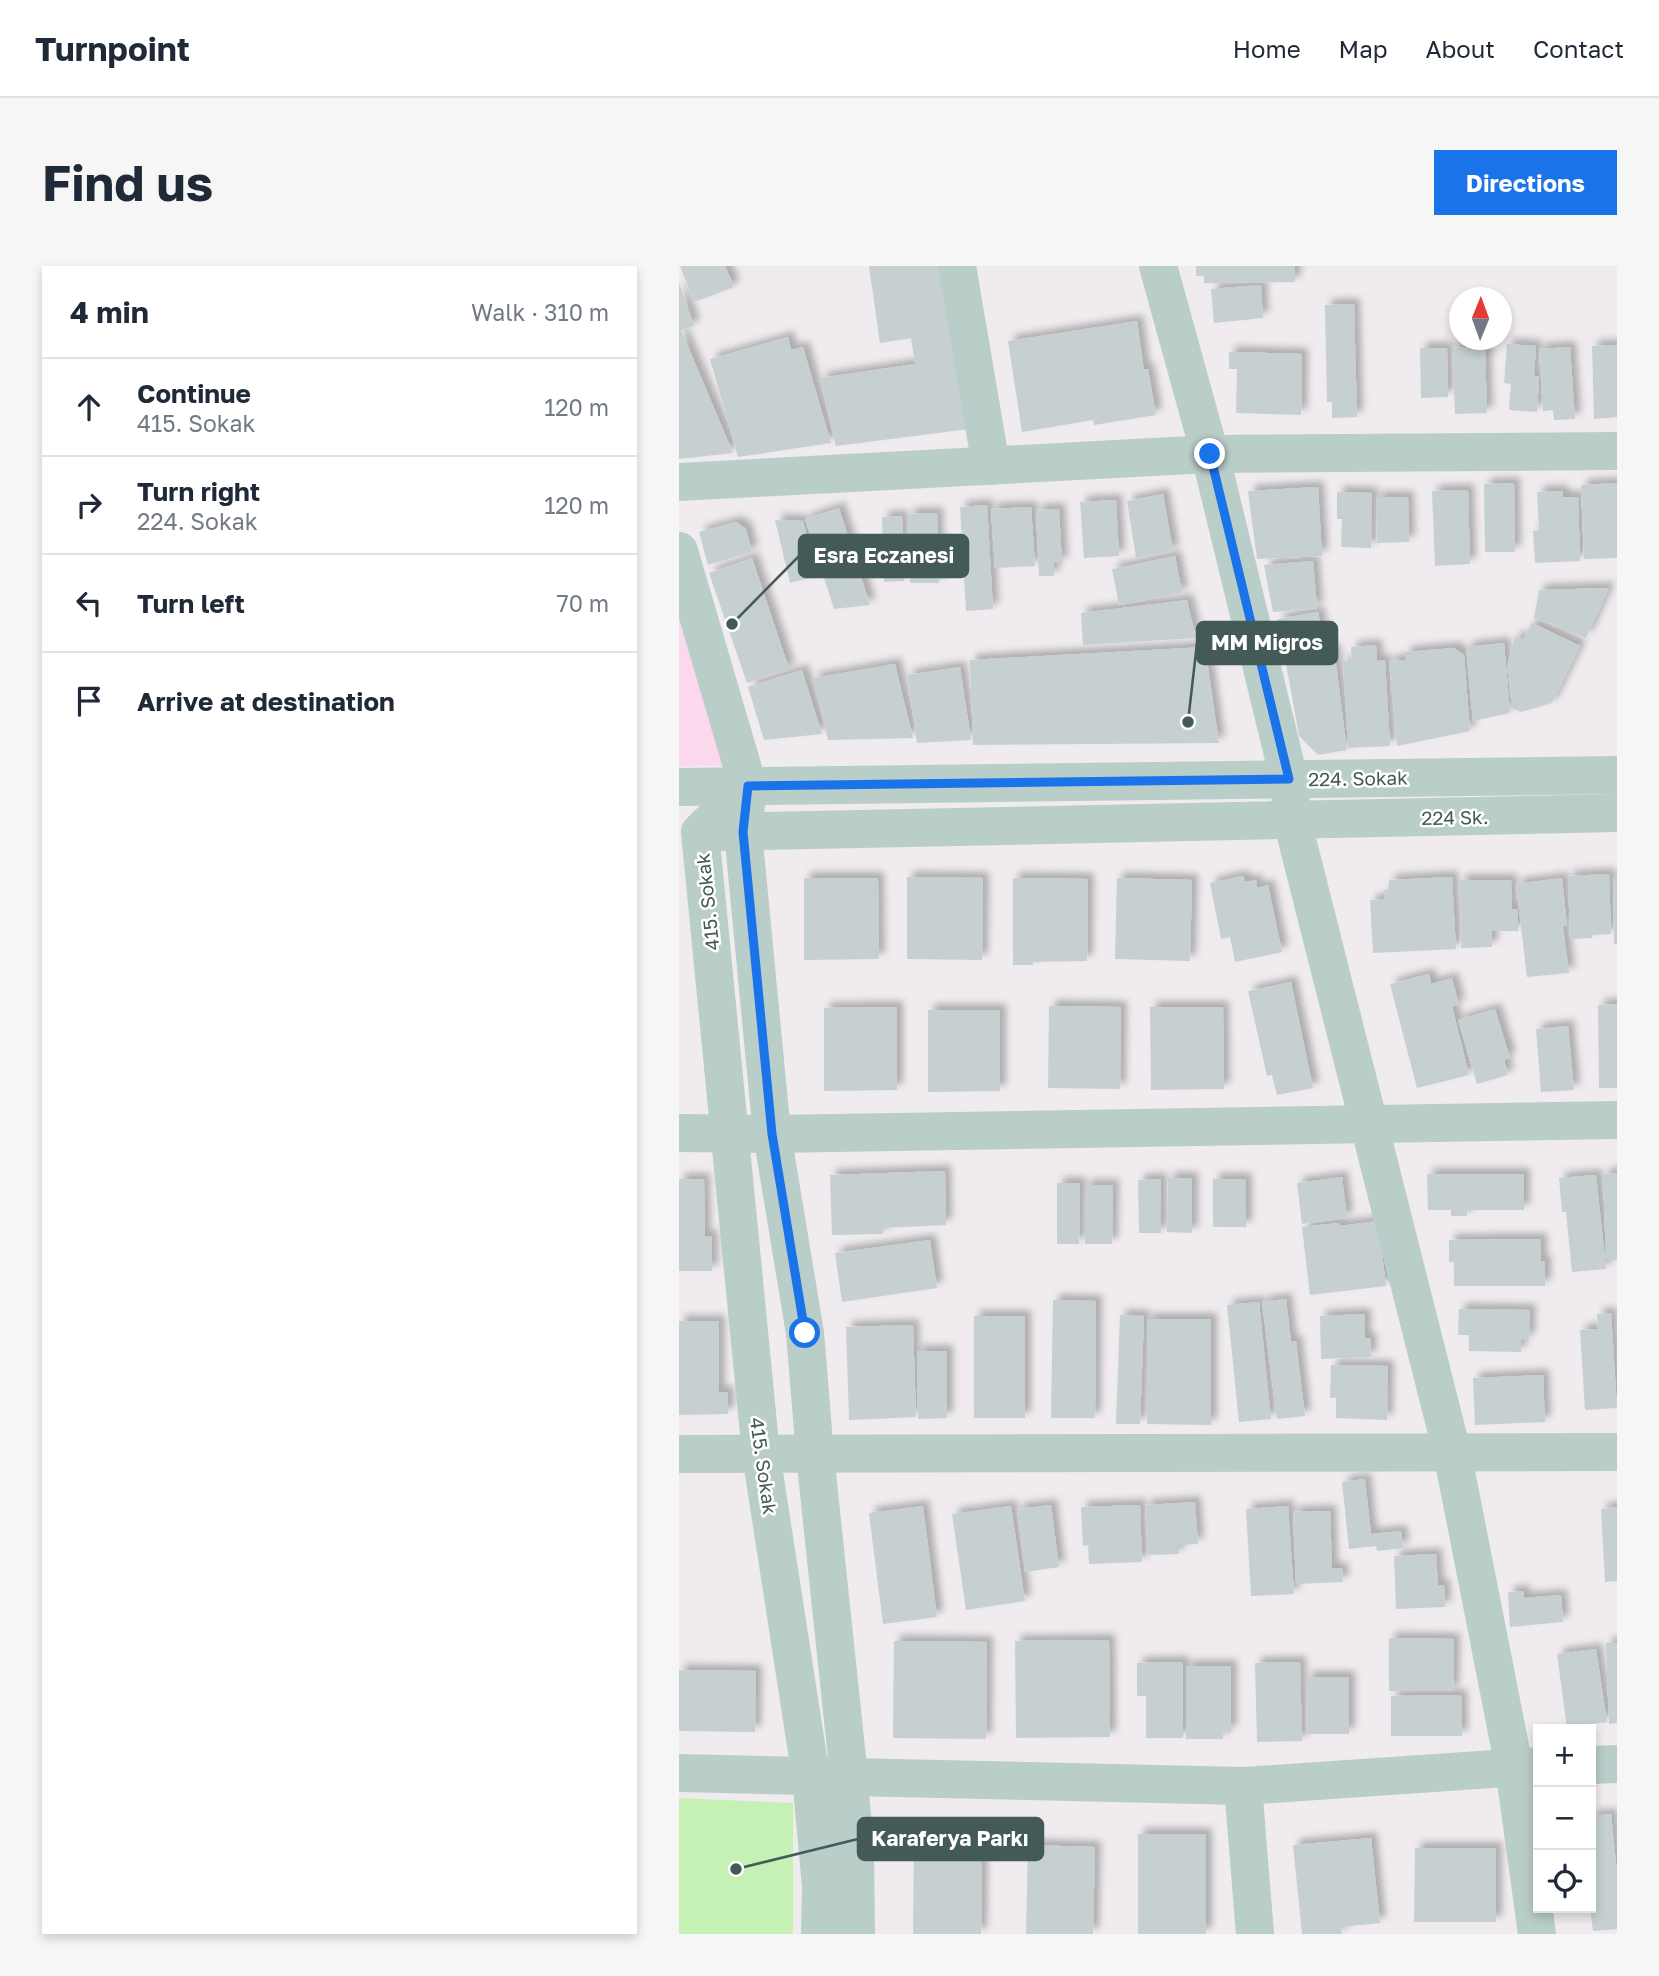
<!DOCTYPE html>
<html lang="en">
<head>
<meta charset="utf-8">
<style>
  :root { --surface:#fff; --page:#f6f6f7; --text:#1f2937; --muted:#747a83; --line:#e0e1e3; --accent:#1a73e8 }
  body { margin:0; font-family:"Golos Text",sans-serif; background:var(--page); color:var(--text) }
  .controls { position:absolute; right:21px; bottom:21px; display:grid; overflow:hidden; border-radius:0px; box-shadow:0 4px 10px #0003 }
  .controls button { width:63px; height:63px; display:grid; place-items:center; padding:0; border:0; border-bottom:2px solid var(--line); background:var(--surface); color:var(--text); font:35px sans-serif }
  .compass { position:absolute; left:770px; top:21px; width:63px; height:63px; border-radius:50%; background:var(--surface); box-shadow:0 4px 10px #0003; rotate:1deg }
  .stop { position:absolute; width:21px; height:21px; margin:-16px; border:5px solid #1a73e8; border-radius:50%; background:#fff }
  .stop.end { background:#1a73e8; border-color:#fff; box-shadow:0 2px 7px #0008 }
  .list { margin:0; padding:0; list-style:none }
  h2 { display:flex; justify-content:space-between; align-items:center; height:91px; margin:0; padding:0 28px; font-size:30px }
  h2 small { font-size:23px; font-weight:400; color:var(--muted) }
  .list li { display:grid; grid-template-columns:46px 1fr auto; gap:21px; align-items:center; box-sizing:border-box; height:98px; padding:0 28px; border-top:2px solid var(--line) }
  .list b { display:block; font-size:26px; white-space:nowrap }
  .list p { margin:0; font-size:23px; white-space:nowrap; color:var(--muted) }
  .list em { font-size:23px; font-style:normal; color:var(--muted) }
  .icon { flex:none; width:38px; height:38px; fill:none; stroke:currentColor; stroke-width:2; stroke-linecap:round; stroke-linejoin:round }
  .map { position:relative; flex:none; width:938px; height:1668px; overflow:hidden; border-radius:0px }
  header { display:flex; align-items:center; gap:42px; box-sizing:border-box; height:98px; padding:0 35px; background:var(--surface); border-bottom:2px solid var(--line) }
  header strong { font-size:33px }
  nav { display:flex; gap:38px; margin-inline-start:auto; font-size:24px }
  .intro { display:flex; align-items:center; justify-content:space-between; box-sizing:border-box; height:168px; padding:0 42px }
  h1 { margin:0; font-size:49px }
  .button { padding:18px 32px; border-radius:0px; background:var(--accent); color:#fff; font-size:24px; font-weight:700 }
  main { display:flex; gap:42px; padding:0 42px }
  aside { flex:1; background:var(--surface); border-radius:0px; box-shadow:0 4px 10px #0003 }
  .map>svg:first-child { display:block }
</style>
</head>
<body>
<header>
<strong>Turnpoint</strong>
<nav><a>Home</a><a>Map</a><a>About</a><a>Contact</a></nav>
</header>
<div class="intro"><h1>Find us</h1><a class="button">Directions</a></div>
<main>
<aside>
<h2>4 min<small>Walk · 310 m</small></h2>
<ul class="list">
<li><svg class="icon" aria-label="ahead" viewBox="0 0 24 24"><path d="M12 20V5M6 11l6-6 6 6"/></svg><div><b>Continue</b><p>415. Sokak</p></div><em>120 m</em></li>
<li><svg class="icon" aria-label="right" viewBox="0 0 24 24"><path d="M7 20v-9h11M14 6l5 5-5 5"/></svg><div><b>Turn right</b><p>224. Sokak</p></div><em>120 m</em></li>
<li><svg class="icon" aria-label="left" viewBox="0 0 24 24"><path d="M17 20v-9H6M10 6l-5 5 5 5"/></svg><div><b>Turn left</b></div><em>70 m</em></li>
<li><svg class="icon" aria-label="arrive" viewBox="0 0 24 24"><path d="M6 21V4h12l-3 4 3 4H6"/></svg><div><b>Arrive at destination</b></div></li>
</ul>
</aside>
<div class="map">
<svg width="938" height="1668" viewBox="0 0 938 1668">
  <defs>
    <filter id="shadow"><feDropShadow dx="6" dy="-6" stdDeviation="3.5" flood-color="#0004"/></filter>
  </defs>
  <rect width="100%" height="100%" fill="#efebee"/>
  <!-- medical -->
  <path fill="#fcd8ed" d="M0,346L52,499L0,500Z"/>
  <!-- green -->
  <path fill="#c6f1b5" d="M0,1532L114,1537V1668H0Z"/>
  <!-- building -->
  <g fill="#c7d0d1" filter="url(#shadow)">
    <path d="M1,0H46L55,21L15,36Z"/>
    <path d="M190,0H265L290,163L157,180L141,112L236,98L232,72L201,77Z"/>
    <path d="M517,0H616V16L525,17V10H517Z"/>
    <path d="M0,17L15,60L2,64L54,187L0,193Z"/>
    <path d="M582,19L584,52L535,57L532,23Z"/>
    <path d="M675,38L678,151L653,152V136H648L646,39Z"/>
    <path d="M458,55L465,104L469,103L477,149L415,159L414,154L343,166L329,75Z"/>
    <path d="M109,71L112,84L124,81L152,177L59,191L31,93Z"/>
    <path d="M828,78L857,80L855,110L860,111L858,146L830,144L832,118L825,117Z"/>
    <path d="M938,79V151L915,153L913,80Z"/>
    <path d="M806,81L808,147L776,148L773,82Z"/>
    <path d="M891,81L896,153L875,154L874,144L864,145L860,83Z"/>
    <path d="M741,82H768L769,131L742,132Z"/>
    <path d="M550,86L623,88L622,149L557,147L558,103H550Z"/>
    <path d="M835,217L836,286H806L805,218Z"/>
    <path d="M938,217V292L905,293L902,219Z"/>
    <path d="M639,221L643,290L578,293L569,225Z"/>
    <path d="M789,224L791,298L756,300L753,225Z"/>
    <path d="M883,225L884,231H899L901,295L856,297L854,265H860L858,226Z"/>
    <path d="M658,226L693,227L692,282L662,281L663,253H658Z"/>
    <path d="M484,228L494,285L457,292L448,235Z"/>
    <path d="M697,231H729L730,276L698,277Z"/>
    <path d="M437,234L440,290L405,292L401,236Z"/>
    <path d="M308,239L314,343L287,345L281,241Z"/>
    <path d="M352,241L356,300L316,302L312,243Z"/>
    <path d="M160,242L191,339L155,343L126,253Z"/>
    <path d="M380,243L383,297H375V310H360L357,244Z"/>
    <path d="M258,247L260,317H231L229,248Z"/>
    <path d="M223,250L225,315L205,316L203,251Z"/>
    <path d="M96,254L124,255L138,310L111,317Z"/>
    <path d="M57,256L67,263L73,286L29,299L20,266Z"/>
    <path d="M496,290L503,327L440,339L433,303Z"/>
    <path d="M73,292L110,403L68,417L30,307Z"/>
    <path d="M634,295L638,342L594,346L585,299Z"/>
    <path d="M930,322L907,372L855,352L860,324Z"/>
    <path d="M508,334L517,372L404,379L402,347Z"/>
    <path d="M639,346L647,385L655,383L668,484L639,489L620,470L599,353Z"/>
    <path d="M853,357L901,380L873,437L842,446L833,442L828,400L836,370L844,374Z"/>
    <path d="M825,377L831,447L794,455L787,381Z"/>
    <path d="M697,379L698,395L706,394L711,480L669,482L664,395H673L672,381Z"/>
    <path d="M526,381L540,477L294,479L291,394Z"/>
    <path d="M775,382L785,389L791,465L718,480L710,395L726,394V386Z"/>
    <path d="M216,398L234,472L149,474L134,412Z"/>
    <path d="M281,401L292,474L238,477L228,409Z"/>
    <path d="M123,404L143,468L85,474L69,421Z"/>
    <path d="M930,608L932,668L913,669V672L891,673L889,610Z"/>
    <path d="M564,610L566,616L577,614L578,622L589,619L603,686L556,696L551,671L542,673L531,617Z"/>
    <path d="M228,611L304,612L303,694L228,693Z"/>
    <path d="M773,611L777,683L694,687L691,634L706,633L705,624H710V614Z"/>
    <path d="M125,612H199L200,693L125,694Z"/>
    <path d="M334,612L409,613L408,695L354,696V699H334Z"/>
    <path d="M438,612L513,614L511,695L436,693Z"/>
    <path d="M883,612L888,660H884L890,707L848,711L837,618Z"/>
    <path d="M934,612H938V678H935Z"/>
    <path d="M781,614H832L833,643H839V665H813V681L782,682Z"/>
    <path d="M750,708L752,718L773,712L780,739L773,740L790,809L738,822L711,718Z"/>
    <path d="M612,716L634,822L598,829L593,809L588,810L569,725Z"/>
    <path d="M938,738V822H920L919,739Z"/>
    <path d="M370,740L442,741L441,823L369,822Z"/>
    <path d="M218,741V824L145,825V742Z"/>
    <path d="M471,741H544L545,823L472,824Z"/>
    <path d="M816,743L831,792L825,794L829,809L798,818L779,754Z"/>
    <path d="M249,744H321V825L249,826Z"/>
    <path d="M889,760L895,824L862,826L857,763Z"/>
    <path d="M266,905L267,959L204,962V968L153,969L151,909Z"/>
    <path d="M938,907V994H927L924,908Z"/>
    <path d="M748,908H845V944H788V950H772V944H749Z"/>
    <path d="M917,909L927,1003L893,1006L887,946H883L880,912Z"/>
    <path d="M663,911L668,952L623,958L618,917Z"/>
    <path d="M489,912H513V967L488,966Z"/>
    <path d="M0,913H25L26,971L33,970V1005H0Z"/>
    <path d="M482,913V967H460L459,914Z"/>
    <rect x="534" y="913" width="33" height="48"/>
    <path d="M378,917H401L400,978H378Z"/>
    <path d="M406,919H434L433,978H406Z"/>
    <path d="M699,955L707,1020L631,1029L623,961L660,957L661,960Z"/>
    <path d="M862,973V995H866V1020H775V996H770V974Z"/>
    <path d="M251,974L258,1022L163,1036L156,987Z"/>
    <path d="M607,1033L612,1076L617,1075L626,1150L598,1153L583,1036Z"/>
    <path d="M374,1034L417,1035L416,1152H372Z"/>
    <path d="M580,1036L592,1153L560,1156L548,1039Z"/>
    <path d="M780,1043L851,1044L850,1074H842V1086L790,1085V1069H779Z"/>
    <path d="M932,1047L938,1142L906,1144L901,1064L919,1063L918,1048Z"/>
    <path d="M686,1048V1072H691L692,1091L642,1093L641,1050Z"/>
    <path d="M441,1049L465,1050L461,1158H437Z"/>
    <rect x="295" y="1050" width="51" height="102"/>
    <path d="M468,1053H532V1159L468,1158Z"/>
    <path d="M0,1055H40V1126H49V1148L0,1149Z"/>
    <path d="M234,1059L237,1151L170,1154L167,1061Z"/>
    <path d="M238,1085H268V1152L239,1153Z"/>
    <path d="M652,1099L709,1100L708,1154L657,1152V1132H651Z"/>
    <path d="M864,1109L866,1156L796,1159L794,1112Z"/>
    <path d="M686,1213L692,1268L722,1265L724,1282L698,1285L697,1280L670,1283L663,1216Z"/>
    <path d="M516,1236L519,1278L500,1279V1288L469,1289L466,1239Z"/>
    <path d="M372,1239L380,1301L346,1306L338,1243Z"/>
    <path d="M461,1239L463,1296L410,1298L409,1279L404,1280L402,1241Z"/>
    <path d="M244,1240L258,1351L204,1358L190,1247Z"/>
    <path d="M332,1240L346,1335L287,1344L273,1248Z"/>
    <path d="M609,1240L615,1328L572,1330L567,1243Z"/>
    <path d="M938,1241V1315L926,1316L922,1243Z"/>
    <path d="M651,1245L653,1303L663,1302L664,1316L617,1318L614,1246Z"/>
    <path d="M757,1288L759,1319H765L766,1341L717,1343L715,1290Z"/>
    <path d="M845,1325V1332L882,1329L884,1356L831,1361L829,1326Z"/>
    <path d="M710,1372L775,1373L774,1425H710Z"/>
    <path d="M430,1374L431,1471L337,1472L336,1375Z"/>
    <path d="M215,1375L308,1376L307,1473L214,1472Z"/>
    <path d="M927,1377H938V1457L930,1458Z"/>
    <path d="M917,1383L928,1456L888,1462L878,1388Z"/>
    <path d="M504,1396V1472H467V1430H458V1397Z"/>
    <path d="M621,1396L623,1475L578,1476L576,1397Z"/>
    <path d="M507,1400H552V1466L544,1465V1473H507Z"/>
    <path d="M0,1404L77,1405L76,1466L0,1465Z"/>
    <path d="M627,1411H670V1468H628Z"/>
    <path d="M782,1429L783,1470H712V1430Z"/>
    <path d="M932,1548L938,1608V1663L914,1665L911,1642L912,1550Z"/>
    <rect x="459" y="1568" width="68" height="100"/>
    <path d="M692,1572L701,1657L662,1661L663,1668H623L614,1579Z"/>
    <path d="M235,1578L303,1579L302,1668H234Z"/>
    <path d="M349,1579L416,1581L414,1668H347Z"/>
    <path d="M736,1582H817V1656H735Z"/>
  </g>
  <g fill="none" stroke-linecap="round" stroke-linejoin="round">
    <!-- minor -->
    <g stroke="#b9cdc9" stroke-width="38">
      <path d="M278,0L312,200"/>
      <path d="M479,0L531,188L610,513L613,554L773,1186L835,1501L858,1668"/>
      <path d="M0,216L531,188L938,185"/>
      <path d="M0,285L69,520L64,566L93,868L126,1067L136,1189L170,1511L176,1590L177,1668"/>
      <path d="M69,520L21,566L82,1188L132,1511L142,1620L141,1668"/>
      <path d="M0,521L938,509"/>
      <path d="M41,566L938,547"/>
      <path d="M0,867L93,868L938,854"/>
      <path d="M0,1188L938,1186"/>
      <path d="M912,1499L938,1498"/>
      <path d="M0,1507L564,1520L859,1500"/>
      <path d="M564,1520L576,1668"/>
    </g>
  </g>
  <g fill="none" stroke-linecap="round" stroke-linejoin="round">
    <!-- route -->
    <path stroke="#1a73e8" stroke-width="9" d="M126,1067L93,868L64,566L69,520L610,513L531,188"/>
  </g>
  <g text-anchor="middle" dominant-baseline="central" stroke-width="5" stroke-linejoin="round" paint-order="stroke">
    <!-- street labels -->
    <g font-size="19" fill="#435a56" stroke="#fff">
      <text transform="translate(679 512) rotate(-1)">224. Sokak</text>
      <text transform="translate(776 551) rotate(-1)">224 Sk.</text>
      <text transform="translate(28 636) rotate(-96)">415. Sokak</text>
      <text transform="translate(85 1200) rotate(82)">415. Sokak</text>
    </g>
  </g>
  <!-- callouts -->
  <path fill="none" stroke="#435a56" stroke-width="2.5" d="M53 358L120 290M509 456L518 377M57 1603L179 1573"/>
  <g fill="#435a56" stroke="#fff" stroke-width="2.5">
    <circle cx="53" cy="358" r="7"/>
    <circle cx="509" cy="456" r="7"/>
    <circle cx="57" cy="1603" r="7"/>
  </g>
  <g fill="#435a56" stroke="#435a56" stroke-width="2.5">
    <rect x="120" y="269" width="169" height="42" rx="7"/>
    <rect x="518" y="356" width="140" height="42" rx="7"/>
    <rect x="179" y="1552" width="185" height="42" rx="7"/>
  </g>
  <g font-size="21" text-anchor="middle" font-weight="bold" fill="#fff">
    <text x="205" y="297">Esra Eczanesi</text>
    <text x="588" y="384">MM Migros</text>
    <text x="271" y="1580">Karaferya Parkı</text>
  </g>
</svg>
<div class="controls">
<button>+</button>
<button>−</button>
<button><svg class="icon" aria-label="locate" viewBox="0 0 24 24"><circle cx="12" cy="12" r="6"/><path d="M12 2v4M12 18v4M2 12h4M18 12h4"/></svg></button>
</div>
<svg class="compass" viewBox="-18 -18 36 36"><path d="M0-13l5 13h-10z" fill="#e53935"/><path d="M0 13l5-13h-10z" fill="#747a83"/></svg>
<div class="stop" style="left:126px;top:1067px"></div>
<div class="stop end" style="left:531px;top:188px"></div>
</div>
</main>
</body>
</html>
